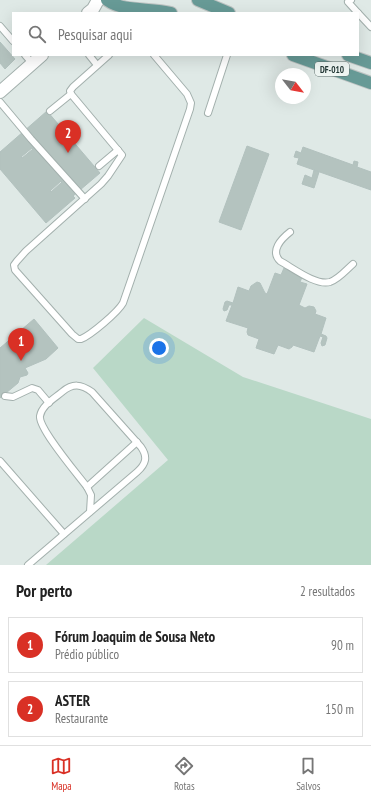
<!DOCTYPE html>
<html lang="pt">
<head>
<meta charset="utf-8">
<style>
  :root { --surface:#fff; --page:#f6f6f6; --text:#222; --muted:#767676; --line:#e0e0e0; --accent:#d93025 }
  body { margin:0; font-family:"PT Sans Narrow",sans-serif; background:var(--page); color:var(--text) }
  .compass { position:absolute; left:275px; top:68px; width:36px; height:36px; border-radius:50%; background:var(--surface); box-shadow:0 4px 16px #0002; rotate:121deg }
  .you { position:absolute; left:159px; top:348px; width:14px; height:14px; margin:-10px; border:3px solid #fff; border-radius:50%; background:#1a73e8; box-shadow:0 0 0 6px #1a73e833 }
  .badge { display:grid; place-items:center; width:26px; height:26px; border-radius:50%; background:var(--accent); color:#fff; font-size:13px; font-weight:700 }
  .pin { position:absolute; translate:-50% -33px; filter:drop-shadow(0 1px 2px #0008) }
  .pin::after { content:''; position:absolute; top:21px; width:14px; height:12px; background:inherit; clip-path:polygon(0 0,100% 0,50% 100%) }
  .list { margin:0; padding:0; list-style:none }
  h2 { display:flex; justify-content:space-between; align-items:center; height:52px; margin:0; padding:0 16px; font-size:17px }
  h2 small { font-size:13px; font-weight:400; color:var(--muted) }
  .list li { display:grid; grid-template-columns:26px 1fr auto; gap:12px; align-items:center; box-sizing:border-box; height:56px; margin:0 8px 8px; padding:0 8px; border:1px solid var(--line); border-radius:0px }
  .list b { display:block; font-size:15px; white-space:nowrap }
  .list p { margin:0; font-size:13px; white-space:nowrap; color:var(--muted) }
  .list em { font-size:13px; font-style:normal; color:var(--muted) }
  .icon { flex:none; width:22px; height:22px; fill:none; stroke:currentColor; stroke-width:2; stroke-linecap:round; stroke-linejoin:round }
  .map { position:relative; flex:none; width:371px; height:565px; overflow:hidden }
  .search { position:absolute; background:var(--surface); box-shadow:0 4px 16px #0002; left:12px; right:12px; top:12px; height:44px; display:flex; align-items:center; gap:10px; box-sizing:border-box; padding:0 14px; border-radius:0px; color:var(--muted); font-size:15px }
  .sheet { height:180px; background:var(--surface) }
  nav { display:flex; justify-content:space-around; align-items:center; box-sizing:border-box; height:56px; border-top:1px solid var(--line); background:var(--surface); font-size:11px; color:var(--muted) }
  nav a { display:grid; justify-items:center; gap:2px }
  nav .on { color:var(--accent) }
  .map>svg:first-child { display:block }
</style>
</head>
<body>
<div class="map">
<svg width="371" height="565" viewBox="0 0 371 565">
  <rect width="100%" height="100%" fill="#dfe9e6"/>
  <!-- green -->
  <path fill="#b9d8c7" d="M144,318L243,377L371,419V565H46L168,460L93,368Z"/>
  <!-- building -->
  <g fill="#b4c3bf" stroke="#b2c1be" fill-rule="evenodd">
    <path d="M0,42L15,59L5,69L0,63Z"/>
    <path d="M47,111L100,173L73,196L75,198L46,223L0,169V152ZM32,148L33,149L22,158L21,157ZM61,181L62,182L51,192L50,191Z"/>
    <path d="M247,146L269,154L241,230L219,222Z"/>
    <path d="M303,147L353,165L354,161L358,162L357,167L371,172V190L297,164L299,158L294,157L296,151L301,153Z"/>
    <path d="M314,170L319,172L314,188L302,184L305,175L312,178Z"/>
    <path d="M284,268L303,275L300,282L307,284L299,305L305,308L309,306L314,307L316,311L315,314L326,318L321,334L326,336L327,338L325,345L322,346L321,343L323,337L320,336L314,352L293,345L292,347L289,349L278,345L274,354L256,348L259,339L248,335L247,332L248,328L226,321L232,305H229L227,310L224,311L223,309L225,302L227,301L233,303L238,287L249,291L251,286L257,282L260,283L265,293L267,294L275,273L281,275Z"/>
    <path d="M34,319L58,348L46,359L25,368L28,373L27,375L20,377L18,383L0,398V348Z"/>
  </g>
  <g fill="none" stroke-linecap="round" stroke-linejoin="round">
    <!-- lane casing -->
    <g stroke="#a3b0ad" stroke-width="8">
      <g id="lane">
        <path d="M351,0L348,2L358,13"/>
        <path d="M358,13L371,27"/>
        <path d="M0,26L13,41"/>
        <path d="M25,55L32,63"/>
        <path d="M89,55L97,65"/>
        <path d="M109,55L73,87L70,91L71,94L122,155L108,176L101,184L26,251L17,261L14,265L15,270L72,334L78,339H81C91,335 118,312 123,303L190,109L191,103L187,94L154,55"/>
        <path d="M0,102L31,139L85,199"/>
        <path d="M50,111L71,94"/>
        <path d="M208,113L227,55"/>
        <path d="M99,166L118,150"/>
        <path d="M290,232C281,239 270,251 280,261C293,268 316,286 330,282C339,279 346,270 353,264"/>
        <path d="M5,396L13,397L32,388L38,390L49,403"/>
        <path d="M0,461L64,534"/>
        <path d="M87,487L137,442"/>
        <path d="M28,565L137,472C146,464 148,457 141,447L92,392C81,384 73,383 62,392C55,398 42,405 40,416C38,428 78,475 87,487L91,495L90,512"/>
      </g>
    </g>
    <!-- street casing -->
    <g stroke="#a3b0ad" stroke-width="14">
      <g id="street">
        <path d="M88,13L93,9L98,0"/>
        <path d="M0,92L42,55"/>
      </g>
    </g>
    <!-- primary casing -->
    <g stroke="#bdc3c2" stroke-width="14">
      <g id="primary">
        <path d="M107,0C125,13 150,7 171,13"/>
        <path d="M198,0L229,13"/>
        <path d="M293,55L371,83"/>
        <path d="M348,55L371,63"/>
      </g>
    </g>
    <!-- lane -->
    <use href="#lane" stroke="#fff" stroke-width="6"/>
    <!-- street -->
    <use href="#street" stroke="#fff" stroke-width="12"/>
    <!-- primary -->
    <use href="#primary" stroke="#679a96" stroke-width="12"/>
  </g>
  <g text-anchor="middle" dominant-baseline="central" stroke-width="3.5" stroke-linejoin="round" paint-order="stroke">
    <!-- shield labels -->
    <rect fill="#eff6f3" stroke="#60706e" stroke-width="1" x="315" y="62" width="34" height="14" rx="3"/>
    <g font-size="9" font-weight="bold" fill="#223735">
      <text x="332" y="69">DF-010</text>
    </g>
  </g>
</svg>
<svg class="compass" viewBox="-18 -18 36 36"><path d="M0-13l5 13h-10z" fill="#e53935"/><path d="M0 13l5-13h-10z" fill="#767676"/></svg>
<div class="you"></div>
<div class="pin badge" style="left:21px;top:361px">1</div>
<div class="pin badge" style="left:68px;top:153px">2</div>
<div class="search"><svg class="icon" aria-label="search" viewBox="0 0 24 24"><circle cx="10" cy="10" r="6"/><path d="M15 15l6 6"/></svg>Pesquisar aqui</div>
</div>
<section class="sheet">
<h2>Por perto<small>2 resultados</small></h2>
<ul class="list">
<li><span class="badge">1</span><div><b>Fórum Joaquim de Sousa Neto</b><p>Prédio público</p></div><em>90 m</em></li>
<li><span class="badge">2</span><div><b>ASTER</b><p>Restaurante</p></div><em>150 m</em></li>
</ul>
</section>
<nav>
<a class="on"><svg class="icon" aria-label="map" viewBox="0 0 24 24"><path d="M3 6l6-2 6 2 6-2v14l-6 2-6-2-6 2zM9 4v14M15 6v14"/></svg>Mapa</a>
<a><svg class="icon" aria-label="directions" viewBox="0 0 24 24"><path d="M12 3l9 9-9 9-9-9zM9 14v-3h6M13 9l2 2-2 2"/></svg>Rotas</a>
<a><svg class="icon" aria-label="saved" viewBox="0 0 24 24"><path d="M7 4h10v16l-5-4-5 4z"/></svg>Salvos</a>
</nav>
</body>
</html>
